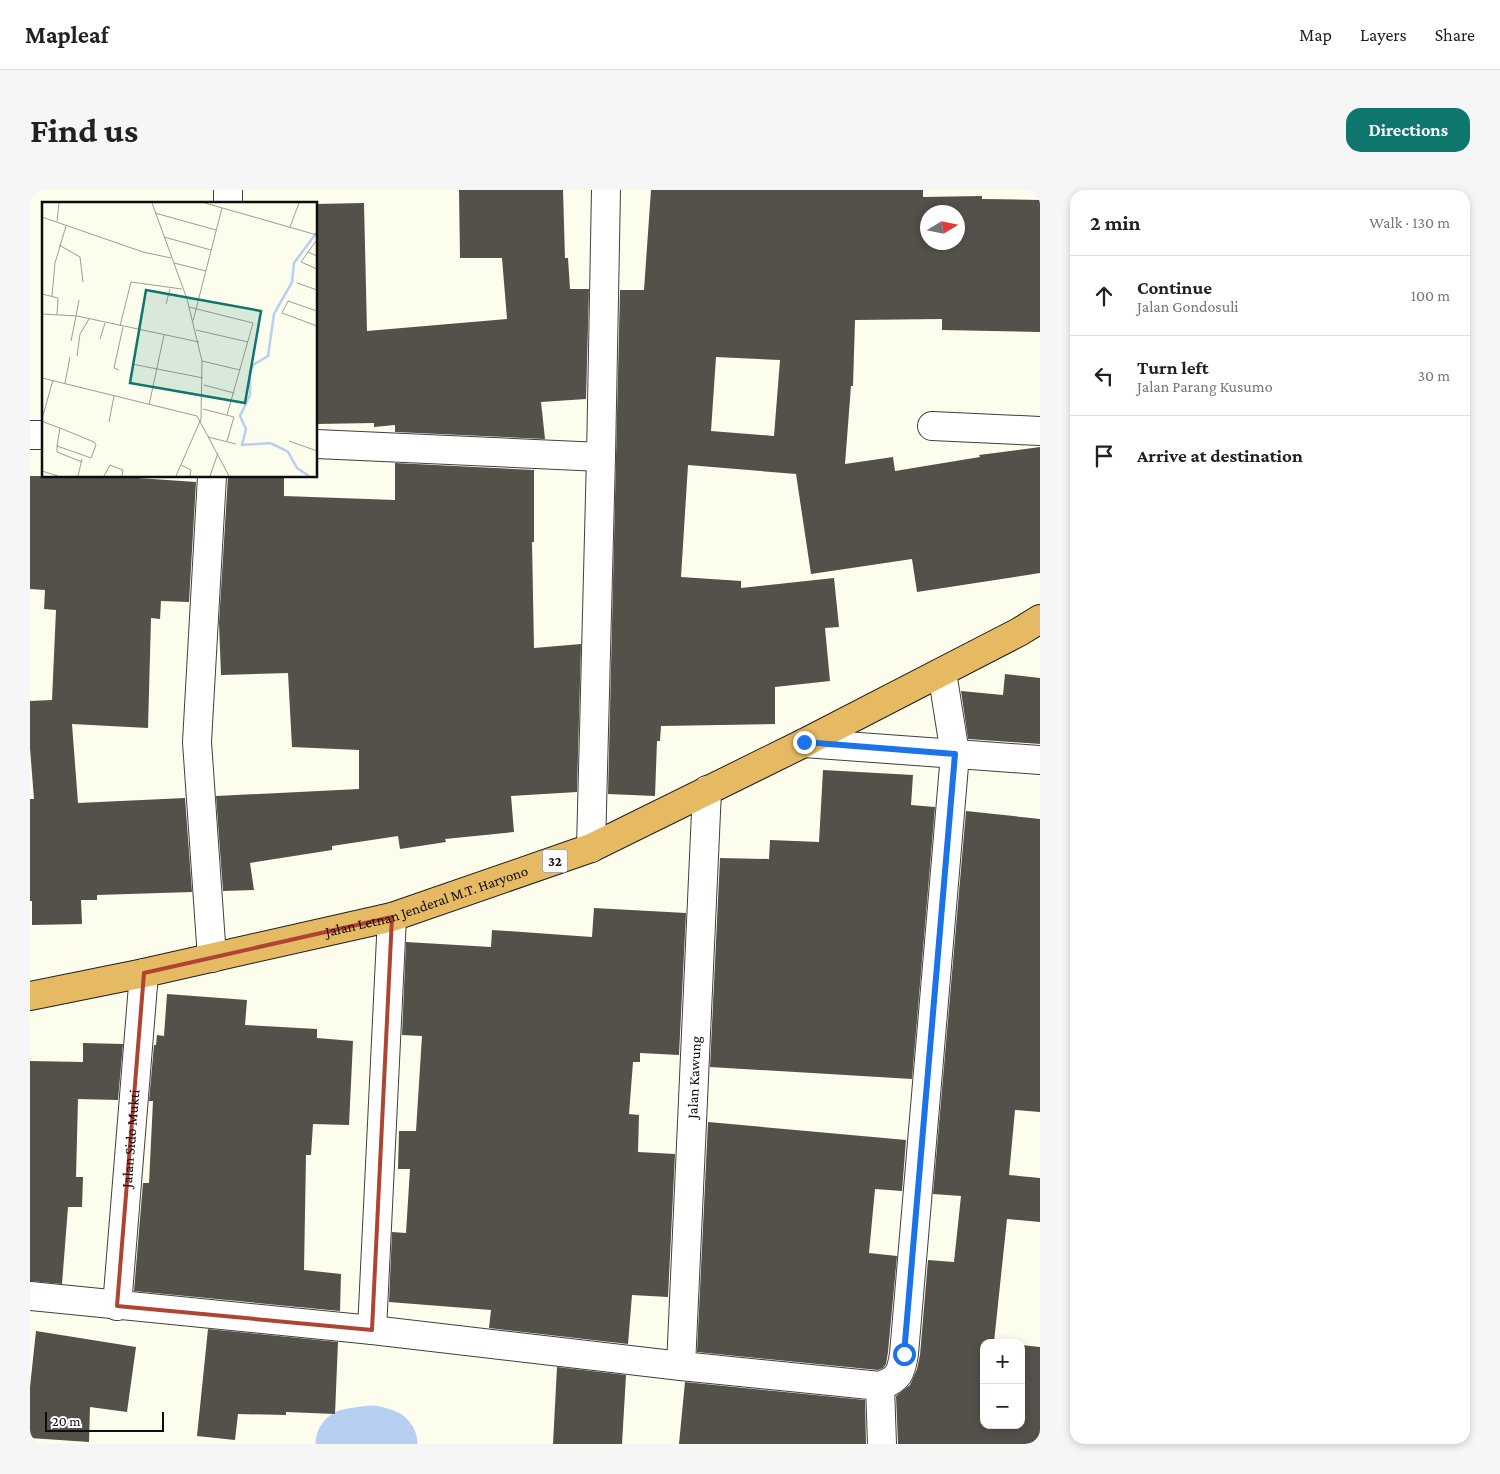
<!DOCTYPE html>
<html lang="en">
<head>
<meta charset="utf-8">
<style>
  :root { --surface:#fff; --page:#f6f6f6; --text:#202124; --muted:#757577; --line:#e0e0e0; --accent:#0f766e }
  body { margin:0; font-family:"Crimson Pro",serif; background:var(--page); color:var(--text) }
  .controls { position:absolute; right:15px; bottom:15px; display:grid; overflow:hidden; border-radius:10px; box-shadow:0 2px 8px #0003 }
  .controls button { width:45px; height:45px; display:grid; place-items:center; padding:0; border:0; border-bottom:1px solid var(--line); background:var(--surface); color:var(--text); font:25px sans-serif }
  .compass { position:absolute; left:890px; top:15px; width:45px; height:45px; border-radius:50%; background:var(--surface); box-shadow:0 2px 8px #0003; rotate:80deg }
  .scale { position:absolute; left:15px; bottom:12px; width:119px; box-sizing:border-box; padding-left:5px; border:2px solid #0c0c0c; border-top:0; font-size:14px; line-height:18px; white-space:nowrap; color:#0c0c0c; -webkit-text-stroke:4px #fff; paint-order:stroke }
  .stop { position:absolute; width:15px; height:15px; margin:-11px; border:4px solid #1a73e8; border-radius:50%; background:#fff }
  .stop.end { background:#1a73e8; border-color:#fff; box-shadow:0 1px 5px #0008 }
  .list { margin:0; padding:0; list-style:none }
  h2 { display:flex; justify-content:space-between; align-items:center; height:65px; margin:0; padding:0 20px; font-size:21px }
  h2 small { font-size:16px; font-weight:400; color:var(--muted) }
  .list li { display:grid; grid-template-columns:32px 1fr auto; gap:15px; align-items:center; box-sizing:border-box; height:80px; padding:0 20px; border-top:1px solid var(--line) }
  .list b { display:block; font-size:19px; white-space:nowrap }
  .list p { margin:0; font-size:16px; white-space:nowrap; color:var(--muted) }
  .list em { font-size:16px; font-style:normal; color:var(--muted) }
  .icon { flex:none; width:28px; height:28px; fill:none; stroke:currentColor; stroke-width:2; stroke-linecap:round; stroke-linejoin:round }
  .map { position:relative; flex:none; width:1010px; height:1254px; overflow:hidden; border-radius:15px }
  header { display:flex; align-items:center; gap:30px; box-sizing:border-box; height:70px; padding:0 25px; background:var(--surface); border-bottom:1px solid var(--line) }
  header strong { font-size:24px }
  nav { display:flex; gap:28px; margin-inline-start:auto; font-size:18px }
  .intro { display:flex; align-items:center; justify-content:space-between; box-sizing:border-box; height:120px; padding:0 30px }
  h1 { margin:0; font-size:35px }
  .button { padding:12px 22px; border-radius:15px; background:var(--accent); color:#fff; font-size:18px; font-weight:700 }
  main { display:flex; gap:30px; padding:0 30px }
  aside { flex:1; background:var(--surface); border-radius:15px; box-shadow:0 2px 8px #0003 }
  .map>svg:first-child { display:block }
</style>
</head>
<body>
<header>
<strong>Mapleaf</strong>
<nav><a>Map</a><a>Layers</a><a>Share</a></nav>
</header>
<div class="intro"><h1>Find us</h1><a class="button">Directions</a></div>
<main>
<div class="map">
<svg width="1010" height="1254" viewBox="0 0 1010 1254">
  <rect width="100%" height="100%" fill="#fdfded"/>
  <g fill="none" stroke-linecap="round" stroke-linejoin="round">
    <!-- river -->
    <path stroke="#b7cff0" stroke-width="71" d="M321,1254L342,1251L352,1254"/>
  </g>
  <!-- building -->
  <g fill="#54504a" fill-rule="evenodd">
    <path d="M429,0H533L535,68H538L540,99H559L556,209L511,212L515,249L365,242V235L344,237V233L286,234V14L334,13L337,141L477,129L472,68H430Z"/>
    <path d="M621,0H893V7L952,6V9L1010,10V142L912,140V129L825,130L823,196H821L815,274L863,267L865,281L950,267L949,265L1010,257V383L887,402L882,369L781,384L766,284L658,275L651,387L711,391V398L804,388L809,437L795,438L800,491L745,497V534L631,536L630,551H627L625,606L578,604L590,100H614ZM898,22H928V52H898ZM686,167L750,170L744,246L681,241Z"/>
    <path d="M365,273L504,280V352H502L504,458L551,454L547,602L481,606L484,642L415,649L416,652L370,659L368,646L302,656V660L220,673L224,700L193,701L186,606L329,599V560L262,557L258,483L191,485L189,433L198,286H254V306L365,310Z"/>
    <path d="M0,286H108V288L166,292L159,412L131,411L130,429L121,428L118,538L42,534L48,613L155,608L162,702L67,705V710H51L52,734L2,735V711H0V609H4L0,558V511L22,510L26,420L14,419L15,400L0,399Z"/>
    <path d="M975,484L1010,488V554L938,549L931,501L973,505Z"/>
    <path d="M793,580L883,585L881,615L905,617L882,889L680,877L690,668L739,669L740,650L789,652Z"/>
    <path d="M936,621L1010,629V922L985,920L979,985L1010,988V1032L977,1029L964,1152L971,1153H954V1235H991V1155L1010,1157V1254H868L866,1206L880,1195L887,1179L890,1165L898,1070L924,1072L931,1006L903,1004Z"/>
    <path d="M564,718L656,723L649,865L610,863V872H603L599,924L609,925L608,962L645,964L638,1107L602,1105L598,1154L459,1138L461,1120L359,1112L362,1042L376,1043L380,979H368L369,941H386L392,846L372,845L376,752L461,757L462,740L562,747Z"/>
    <path d="M137,804L217,810L215,835L287,839V848L323,851L319,935L283,934L281,965H276L274,1080L311,1084L310,1121L104,1101L113,993H119L123,911H119L124,855H126L127,845L134,846Z"/>
    <path d="M53,853L93,854L88,910L48,909L46,987H53L52,1017H38L32,1094L0,1091V871L53,872Z"/>
    <path d="M678,932L876,950L872,1001L845,999L839,1063L867,1066L858,1162L856,1174L853,1178L848,1180L667,1162Z"/>
    <path d="M178,1139L308,1152L305,1224L256,1222V1225L208,1224L205,1250L167,1246Z"/>
    <path d="M6,1141L106,1157L97,1222L60,1217L59,1252L0,1248V1197Z"/>
    <path d="M527,1177L596,1185L592,1254H523Z"/>
    <path d="M655,1192L835,1210L836,1254H649Z"/>
  </g>
  <g fill="none" stroke-linecap="round" stroke-linejoin="round">
    <!-- minor casing -->
    <g stroke="#3f3f3f" stroke-width="30">
      <g id="minor">
        <path d="M198,14V0"/>
        <path d="M902,236L1010,241"/>
        <path d="M0,245H14"/>
        <path d="M286,254L571,267"/>
        <path d="M774,553L1010,570"/>
        <path d="M561,658L571,267L576,0"/>
        <path d="M182,768L167,552L182,286"/>
        <path d="M0,1106L342,1140L651,1176L850,1196C869,1189 871,1183 874,1164L925,564L912,482"/>
        <path id="s1" d="M87,1116L114,783"/>
        <path d="M342,1140L362,727"/>
        <path id="s2" d="M651,1176L677,600"/>
        <path d="M850,1196L852,1254"/>
      </g>
    </g>
    <!-- highway casing -->
    <g stroke="#1d1d1d" stroke-width="30">
      <g id="highway">
        <path id="s3" d="M0,806L114,783L362,727L561,658L774,553L989,442L1010,429"/>
      </g>
    </g>
    <!-- minor -->
    <use href="#minor" stroke="#fff" stroke-width="28"/>
    <!-- highway -->
    <use href="#highway" stroke="#e6b963" stroke-width="28"/>
  </g>
  <g fill="none" stroke-linecap="round" stroke-linejoin="round">
    <!-- route -->
    <path stroke="#1a73e8" stroke-width="6" d="M774,552L925,564L874,1164"/>
  </g>
  <!-- marked area -->
  <path fill="none" stroke="#ae4532" stroke-width="4" stroke-linejoin="round" d="M362,727L342,1140L87,1116L114,783Z"/>
  <g text-anchor="middle" dominant-baseline="central" stroke-width="5" stroke-linejoin="round" paint-order="stroke">
    <!-- shield labels -->
    <rect fill="#fff" stroke="#555" stroke-width="1" x="512.5" y="659.5" width="25" height="23" rx="4"/>
    <g font-size="14" font-weight="bold" fill="#0c0c0c">
      <text x="525" y="671">32</text>
    </g>
    <!-- street labels -->
    <g font-size="15" fill="#0c0c0c" stroke="#fff">
      <text stroke="none"><textPath href="#s3" startOffset="408">Jalan Letnan Jenderal M.T. Haryono</textPath></text>
      <text stroke="none"><textPath href="#s2" startOffset="289">Jalan Kawung</textPath></text>
      <text stroke="none"><textPath href="#s1" startOffset="168">Jalan Sido Mukti</textPath></text>
    </g>
  </g>
  <!-- overview -->
  <g transform="translate(12 12)">
    <rect width="275" height="275" fill="#fdfded"/>
    <path fill="none" stroke="#b7cff0" stroke-width="2.5" d="M267,274L255,266L246,250L239,246L228,241L200,243L204,227L198,214L208,193V170L211,163L226,154L232,112L250,80L252,61L275,30"/>
    <path fill="none" stroke="#9d9d93" stroke-width="1" d="M110,1L145,97L160,159L159,217L134,274M163,1L275,33M113,11L174,28M0,15L101,50L129,56M15,19L17,1M248,25L257,1M122,35L169,48M275,38L266,50L275,54M17,43L38,55L41,80M266,50L259,60L275,67M132,61L164,69M255,81L275,88M0,92L16,96L15,113M10,94L13,61L24,24M124,102L128,87M147,105L211,121L185,213M275,109L246,99L240,111L275,124M0,112L35,114L157,140M34,114L37,98M151,119L180,6M78,124L89,80L140,87M154,128L206,140M58,137L63,121M29,139L34,114M35,154L38,132L47,117M160,159L198,168M90,162L161,176M77,168L72,166L81,125M0,176L155,214L187,274M23,181L28,155M162,183L192,191M107,203L122,133M161,207L192,215L185,239M0,217L11,178M0,219L7,222L18,226L52,240L54,243L49,256L15,244L18,226M67,220L72,194M166,235L194,242M247,239L275,249M15,244V250L40,260M139,263L149,268L148,274M0,269L16,274M36,274L40,257M62,274L68,263L81,268L80,274M168,274L176,251"/>
    <path fill="#0f766e" fill-opacity="0.15" stroke="#0f766e" stroke-width="2.5" d="M104,88L219,109L203,201L88,181Z"/>
    <rect width="275" height="275" fill="none" stroke="#0c0c0c" stroke-width="2.5"/>
  </g>
</svg>
<div class="controls">
<button>+</button>
<button>−</button>
</div>
<svg class="compass" viewBox="-18 -18 36 36"><path d="M0-13l5 13h-10z" fill="#e53935"/><path d="M0 13l5-13h-10z" fill="#757577"/></svg>
<div class="scale">20 m</div>
<div class="stop" style="left:874px;top:1164px"></div>
<div class="stop end" style="left:774px;top:552px"></div>
</div>
<aside>
<h2>2 min<small>Walk · 130 m</small></h2>
<ul class="list">
<li><svg class="icon" aria-label="ahead" viewBox="0 0 24 24"><path d="M12 20V5M6 11l6-6 6 6"/></svg><div><b>Continue</b><p>Jalan Gondosuli</p></div><em>100 m</em></li>
<li><svg class="icon" aria-label="left" viewBox="0 0 24 24"><path d="M17 20v-9H6M10 6l-5 5 5 5"/></svg><div><b>Turn left</b><p>Jalan Parang Kusumo</p></div><em>30 m</em></li>
<li><svg class="icon" aria-label="arrive" viewBox="0 0 24 24"><path d="M6 21V4h12l-3 4 3 4H6"/></svg><div><b>Arrive at destination</b></div></li>
</ul>
</aside>
</main>
</body>
</html>
